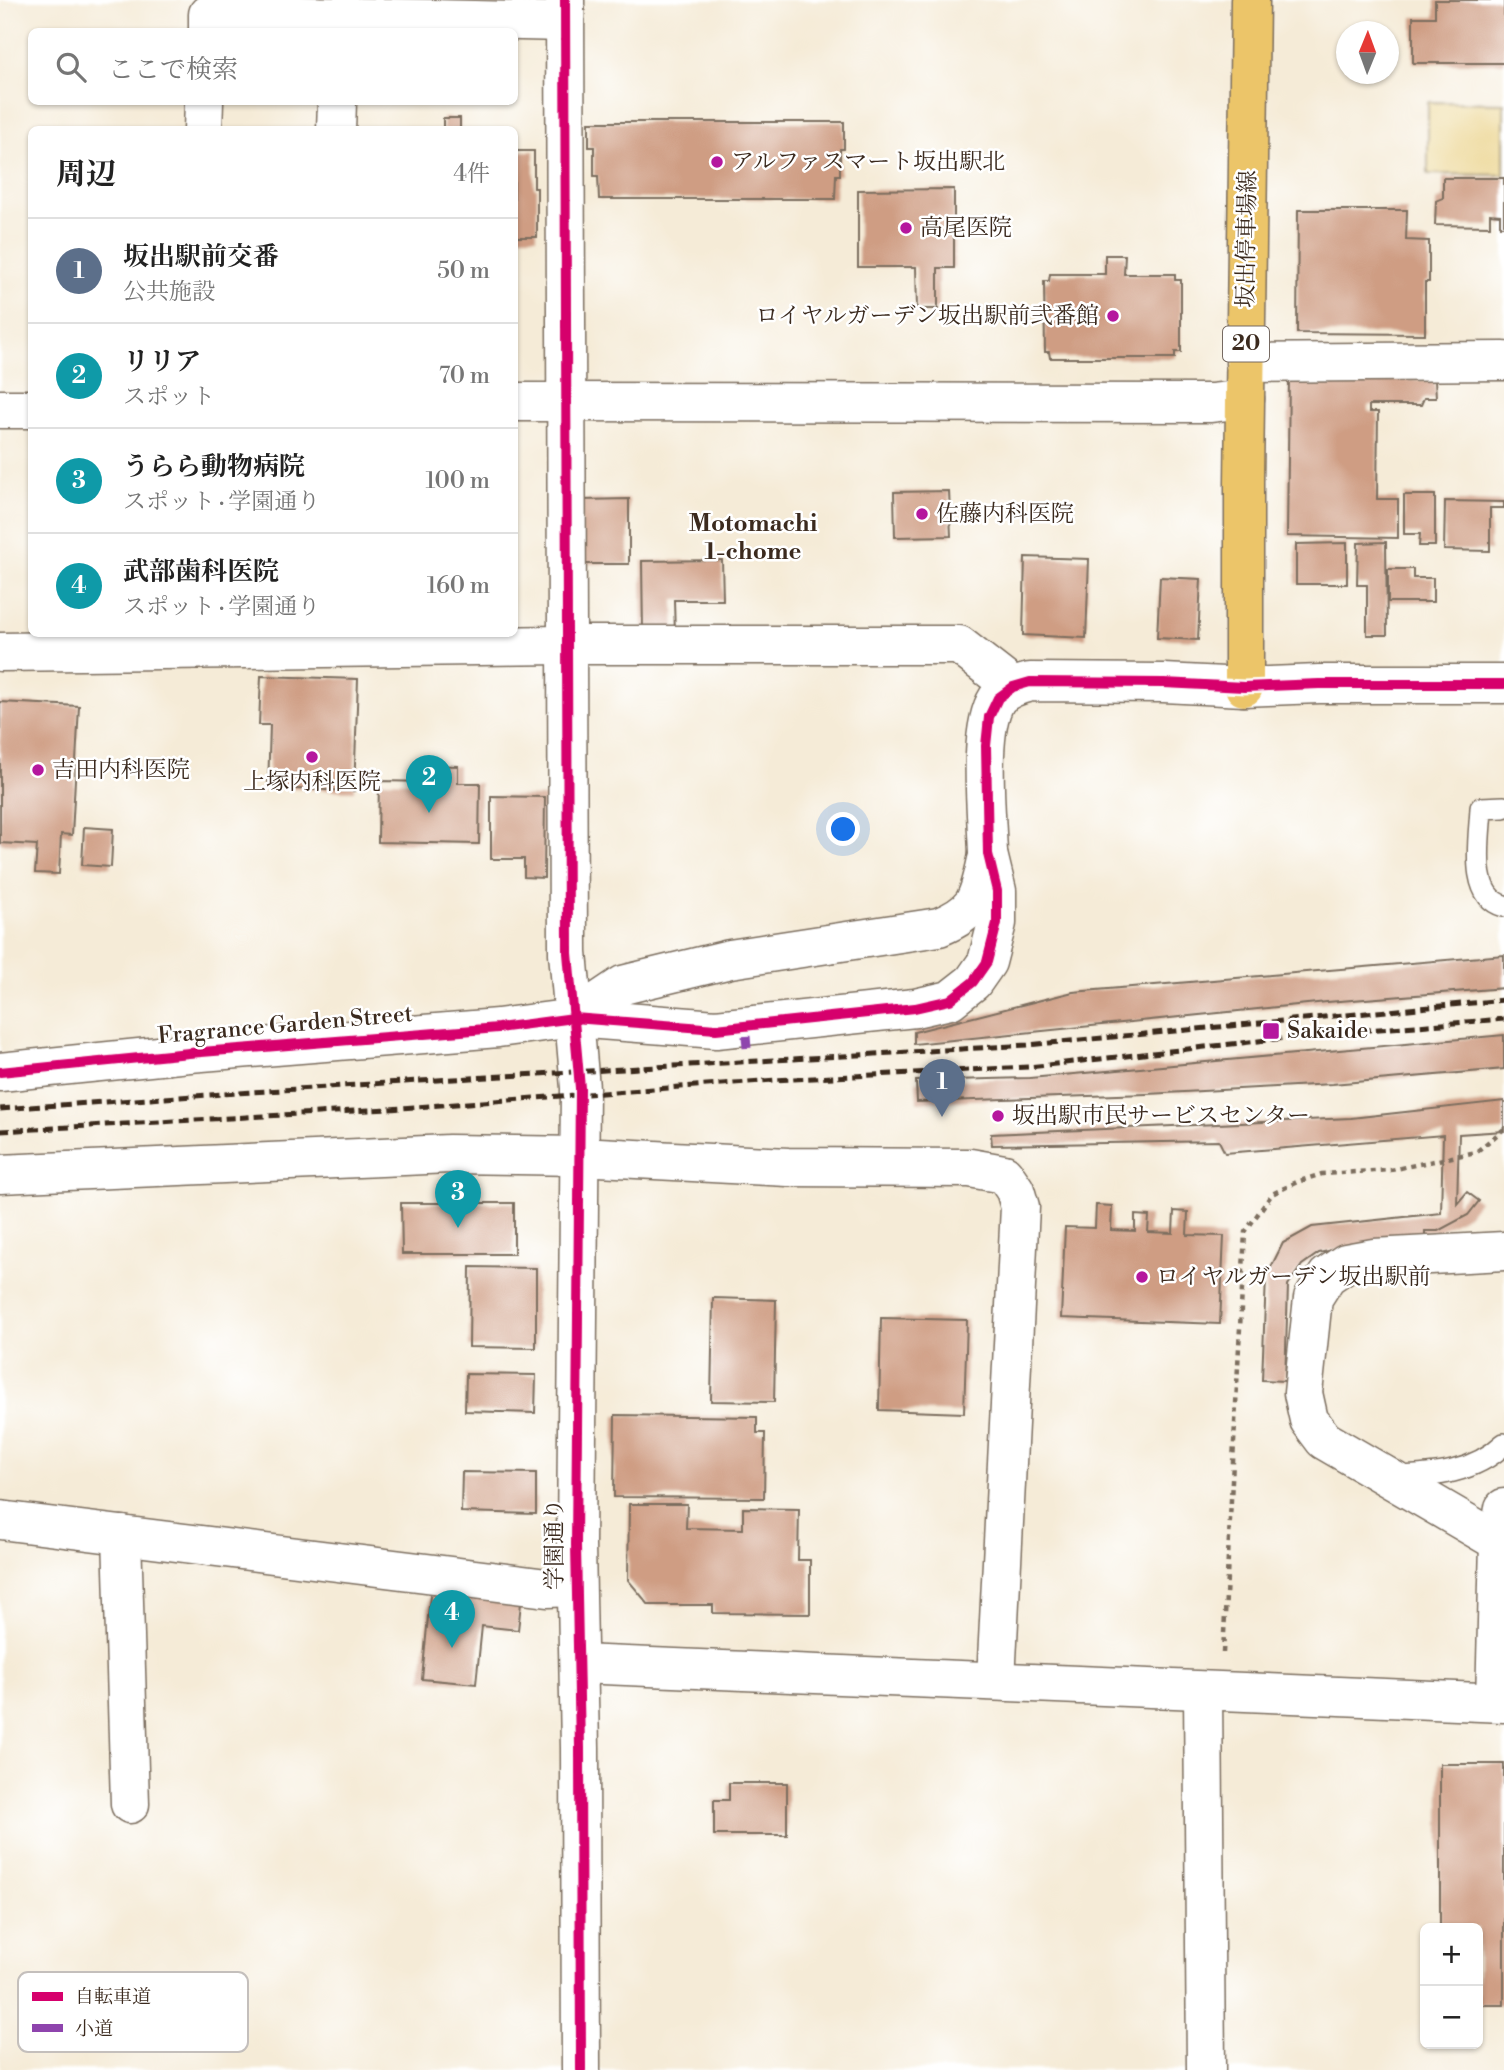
<!DOCTYPE html>
<html lang="ja">
<head>
<meta charset="utf-8">
<style>
  :root { --surface:#fff; --page:#f6f6f6; --text:#222; --muted:#767676; --line:#e0e0e0; --accent:#db2777 }
  body { margin:0; font-family:"Libre Bodoni","Noto Serif JP",serif; background:var(--page); color:var(--text) }
  .controls { position:absolute; right:21px; bottom:21px; display:grid; overflow:hidden; border-radius:10px; box-shadow:0 2px 5px #0004 }
  .controls button { width:63px; height:63px; display:grid; place-items:center; padding:0; border:0; border-bottom:2px solid var(--line); background:var(--surface); color:var(--text); font:35px sans-serif }
  .compass { position:absolute; left:1336px; top:21px; width:63px; height:63px; border-radius:50%; background:var(--surface); box-shadow:0 2px 5px #0004; rotate:1deg }
  .you { position:absolute; left:844px; top:830px; width:24px; height:24px; margin:-18px; border:5px solid #fff; border-radius:50%; background:#1a73e8; box-shadow:0 0 0 10px #1a73e833 }
  .badge { display:grid; place-items:center; width:46px; height:46px; border-radius:50%; background:var(--accent); color:#fff; font-size:23px; font-weight:700 }
  .pin { position:absolute; translate:-50% -58px; filter:drop-shadow(0 2px 4px #0008) }
  .pin::after { content:''; position:absolute; top:37px; width:24px; height:21px; background:inherit; clip-path:polygon(0 0,100% 0,50% 100%) }
  .list { margin:0; padding:0; list-style:none }
  h2 { display:flex; justify-content:space-between; align-items:center; height:91px; margin:0; padding:0 28px; font-size:30px }
  h2 small { font-size:23px; font-weight:400; color:var(--muted) }
  .list li { display:grid; grid-template-columns:46px 1fr auto; gap:21px; align-items:center; box-sizing:border-box; height:105px; padding:0 28px; border-top:2px solid var(--line) }
  .list b { display:block; font-size:26px; white-space:nowrap }
  .list p { margin:0; font-size:23px; white-space:nowrap; color:var(--muted) }
  .list em { font-size:23px; font-style:normal; color:var(--muted) }
  .icon { flex:none; width:38px; height:38px; fill:none; stroke:currentColor; stroke-width:2; stroke-linecap:round; stroke-linejoin:round }
  .map { position:relative; flex:none; width:1504px; height:2070px; overflow:hidden }
  .search { position:absolute; background:var(--surface); box-shadow:0 2px 5px #0004; left:28px; top:28px; width:490px; height:77px; display:flex; align-items:center; gap:18px; box-sizing:border-box; padding:0 24px; border-radius:10px; color:var(--muted); font-size:26px }
  .panel { position:absolute; background:var(--surface); box-shadow:0 2px 5px #0004; left:28px; top:126px; width:490px; height:511px; border-radius:10px }
  .map>svg:first-child { display:block }
</style>
</head>
<body>
<div class="map">
<svg width="1504" height="2070" viewBox="0 0 1504 2070">
  <rect width="100%" height="100%" fill="#fff"/>
  <filter id="ink" filterUnits="userSpaceOnUse"><feTurbulence type="fractalNoise" baseFrequency=".0143" numOctaves="2"/><feDisplacementMap in="SourceGraphic" scale="14" xChannelSelector="R" yChannelSelector="G"/><feConvolveMatrix kernelMatrix="1 2 1 2 8 2 1 2 1" color-interpolation-filters="sRGB"/></filter>
  <filter id="wash" filterUnits="userSpaceOnUse"><feTurbulence type="fractalNoise" baseFrequency=".00686" numOctaves="4" result="noise"/><feDisplacementMap in="SourceGraphic" scale="28" xChannelSelector="R" yChannelSelector="G"/><feGaussianBlur stdDeviation="1.57" result="paint"/><feColorMatrix in="noise" values="0 0 0 0 0 0 0 0 0 0 0 0 0 0 0 0 0 1.4 0 .05"/><feComposite in="paint" operator="in"/></filter>
  <g filter="url(#wash)">
    <rect width="100%" height="100%" fill="#f5ebd7"/>
    <!-- sand -->
    <path fill="#eeda9e" stroke="#94825e" stroke-width="2" d="M1428,102L1504,103V175L1428,174Z"/>
    <g id="blocks">
      <!-- building -->
      <g fill="#cf9d83">
        <path d="M1435,0H1504V63H1413V17H1435Z"/>
        <rect x="443" y="118" width="17" height="12"/>
        <path d="M589,122H844V149H840V175H836L835,199H599L598,176H594V147H589Z"/>
        <path d="M514,151H534V188H537V237H514Z"/>
        <path d="M1443,178H1504V226H1500V215L1490,214V226L1435,225L1436,201L1443,198Z"/>
        <path d="M954,189V268H938V309H917L916,267H858V190Z"/>
        <path d="M1298,210H1407L1406,240L1429,241V282H1425V334L1297,333Z"/>
        <path d="M1105,255H1125L1124,274H1175V280H1181V352H1175V358H1050L1049,352H1045L1044,281H1049L1050,274H1105Z"/>
        <path d="M1289,378L1435,380L1436,398H1424L1421,405H1369V412H1378L1377,499H1398V538L1287,536Z"/>
        <path d="M949,491L951,536L895,537L894,492Z"/>
        <path d="M1404,495H1435V546H1419L1420,534H1404Z"/>
        <path d="M629,499V564H581V500Z"/>
        <path d="M1445,501L1504,502V508H1490V551L1444,550Z"/>
        <path d="M1386,542L1387,635H1367V585H1357L1358,543Z"/>
        <path d="M1347,543V584H1296V544Z"/>
        <path d="M1025,557L1089,559L1086,638L1023,635Z"/>
        <path d="M722,560L723,600H674L675,635L643,636L642,561Z"/>
        <path d="M1388,569H1413V578H1433V602H1388Z"/>
        <path d="M1160,577L1201,579L1198,640L1157,638Z"/>
        <path d="M261,676L358,679L354,791L268,788L270,725H259Z"/>
        <path d="M0,702L79,706L72,835L61,834L59,874L35,873L37,845L0,843Z"/>
        <path d="M430,765L458,766V783H480L479,844L378,842L379,781L430,782Z"/>
        <path d="M491,796L545,797L544,878L524,877V859H491Z"/>
        <path d="M84,827L113,829L111,867L82,865Z"/>
        <path d="M1504,955V988L1327,1002L914,1044V1032L1073,992Z"/>
        <path d="M1504,1035V1069L1332,1084L1147,1094L917,1102L916,1081L1030,1078Z"/>
        <path d="M1504,1101V1131L1459,1134L1457,1204L1467,1192L1479,1201L1468,1215L1438,1231H1425V1246L1333,1250L1319,1253L1302,1265L1288,1285L1285,1381L1262,1380L1266,1277L1283,1243L1312,1227L1441,1213L1443,1135L1225,1153L1219,1141L992,1145L991,1134L1351,1118Z"/>
        <path d="M401,1203H514V1254H402Z"/>
        <path d="M1096,1205L1112,1206L1111,1230L1135,1231V1215L1149,1216L1148,1232L1173,1233L1174,1211L1188,1212L1187,1235L1224,1236L1220,1324L1061,1318L1065,1227L1095,1228Z"/>
        <path d="M470,1267L536,1268V1348L469,1347Z"/>
        <path d="M713,1298L776,1300L774,1402L711,1401Z"/>
        <path d="M881,1318L967,1320L964,1413L879,1410Z"/>
        <path d="M466,1374L536,1375L535,1413L465,1411Z"/>
        <path d="M615,1415L757,1417V1433H765L764,1498L614,1497Z"/>
        <path d="M462,1472L536,1473V1514L461,1512Z"/>
        <path d="M629,1504H687L686,1528L743,1529V1508L799,1509L798,1560H810V1614L713,1613V1605H649L628,1580Z"/>
        <path d="M431,1585L522,1594L518,1630L482,1626L476,1684L422,1679Z"/>
        <path d="M1440,1764H1504V2005H1478V1928H1440Z"/>
        <path d="M729,1783H787V1835H714V1800H729Z"/>
      </g>
    </g>
  </g>
  <g filter="url(#ink)">
    <use href="#blocks" fill-opacity="0" stroke="#7c6e5f" stroke-width="2"/>
    <g fill="none" stroke-linecap="round" stroke-linejoin="round">
      <!-- service casing -->
      <g stroke="#7c6e5f" stroke-width="24">
        <g id="service">
          <path d="M1504,807L1481,808C1480,837 1468,897 1504,906"/>
          <path d="M1395,1477C1434,1476 1474,1473 1504,1444"/>
        </g>
      </g>
      <!-- minor casing -->
      <g stroke="#7c6e5f" stroke-width="41">
        <g id="minor">
          <path d="M565,0L568,953L574,1018"/>
          <path d="M208,32V14L565,22"/>
          <path d="M203,130L204,102"/>
          <path d="M336,130L337,102"/>
          <path d="M1245,363L1504,361"/>
          <path d="M514,402L1211,403L1245,399"/>
          <path d="M0,409H32"/>
          <path d="M0,652L565,645H959L1013,687"/>
          <path d="M574,1018L716,1029L915,1008L950,1000L973,982L987,962L997,923V891L988,854"/>
          <path d="M574,1018L623,985L635,982L730,959L939,927C978,911 978,898 987,860"/>
          <path d="M0,1174L449,1154L580,1156"/>
          <path d="M0,1520L547,1588L576,1587"/>
          <path d="M122,1535L130,1804"/>
          <path d="M1499,1542L1324,1440L1309,1420L1303,1393L1313,1298L1327,1276L1346,1263L1374,1258L1504,1251"/>
          <path d="M1203,1691L1206,2070"/>
        </g>
      </g>
      <!-- tertiary casing -->
      <g stroke="#7c6e5f" stroke-width="41">
        <g id="tertiary">
          <path d="M988,854C987,816 977,730 997,699C1005,689 1018,685 1030,682L1164,683L1244,687L1319,684H1504"/>
          <path d="M0,1072L189,1053L498,1028L574,1018L580,1088L576,1545L580,1748L581,2070"/>
          <path d="M580,1156L788,1167L970,1168L1004,1174L1015,1190L1020,1207L996,1680"/>
          <path d="M579,1664L1504,1703"/>
          <path d="M1495,1702L1499,1542L1504,1508"/>
        </g>
      </g>
      <!-- primary casing -->
      <g stroke="#7c6e5f" stroke-width="41">
        <path id="primary" d="M1244,687V483L1250,0"/>
      </g>
      <!-- path -->
      <path stroke="#7c6e5f" stroke-width="4.5" stroke-dasharray="5 5" stroke-linecap="butt" d="M1223,1653L1245,1232L1272,1194L1297,1182L1322,1174L1391,1170L1476,1152L1504,1129"/>
      <!-- service -->
      <use href="#service" stroke="#fff" stroke-width="21"/>
      <!-- minor -->
      <use href="#minor" stroke="#fff" stroke-width="38"/>
      <!-- tertiary -->
      <use href="#tertiary" stroke="#fff" stroke-width="38"/>
      <!-- primary -->
      <use href="#primary" stroke="#ecc569" stroke-width="38"/>
      <!-- rail -->
      <g stroke="#3b2a1e" stroke-width="5" stroke-dasharray="10 5" stroke-linecap="butt">
        <path d="M0,1109L386,1083L1028,1045L1504,1000"/>
        <path d="M0,1131L388,1109L775,1080L1029,1067L1329,1033L1504,1019"/>
      </g>
      <!-- quiet -->
      <path stroke="#8e44ad" stroke-width="9" stroke-dasharray="18 9" stroke-linecap="butt" d="M746,1036L747,1048"/>
      <!-- cycleway casing -->
      <g stroke="#fff" stroke-width="15">
        <g id="cycleway">
          <path d="M565,0L568,953L580,1088L576,1545L580,1748L581,2070"/>
          <path d="M0,1072L189,1053L498,1028L574,1018L716,1029L915,1008L950,1000L973,982L987,962L997,923V891L988,854L986,746L989,717L998,698L1013,687L1030,682L1164,683L1244,687L1319,684H1504"/>
        </g>
      </g>
      <!-- cycleway -->
      <use href="#cycleway" stroke="#d6006c" stroke-width="10"/>
    </g>
  </g>
  <!-- markers -->
  <g fill="#b5179e" stroke="#fff" stroke-width="2.5">
    <circle cx="717" cy="162" r="7"/>
    <circle cx="906" cy="228" r="7"/>
    <circle cx="1113" cy="316" r="7"/>
    <circle cx="922" cy="514" r="7"/>
    <circle cx="312" cy="757" r="7"/>
    <circle cx="38" cy="770" r="7"/>
    <rect x="1262" y="1022" width="18" height="18" rx="3.5"/>
    <circle cx="998" cy="1116" r="7"/>
    <circle cx="1142" cy="1277" r="7"/>
  </g>
  <g text-anchor="middle" dominant-baseline="central" stroke-width="5" stroke-linejoin="round" paint-order="stroke">
    <!-- shield labels -->
    <rect fill="#fff" stroke="#766a62" stroke-width="2" x="1223" y="326.5" width="46" height="35" rx="5"/>
    <g font-size="21" font-weight="bold" fill="#3b2a1e">
      <text x="1246" y="344">20</text>
    </g>
    <!-- poi labels -->
    <g font-size="23" fill="#3b2a1e" stroke="#fff" text-anchor="start">
      <text x="731" y="162">アルファスマート坂出駅北</text>
      <text x="920" y="228">高尾医院</text>
      <text x="1099" y="316" text-anchor="end">ロイヤルガーデン坂出駅前弐番館</text>
      <text x="936" y="514">佐藤内科医院</text>
      <text x="52" y="770">吉田内科医院</text>
      <text x="312" y="782" text-anchor="middle">上塚内科医院</text>
      <text x="1287" y="1031">Sakaide</text>
      <text x="1012" y="1116">坂出駅市民サービスセンター</text>
      <text x="1156" y="1277">ロイヤルガーデン坂出駅前</text>
    </g>
    <!-- street labels -->
    <g font-size="23" fill="#3b2a1e" stroke="#fff">
      <text transform="translate(1247 239) rotate(-89)">坂出停車場線</text>
      <text transform="translate(285 1025) rotate(-5)">Fragrance Garden Street</text>
      <text transform="translate(555 1544) rotate(-90)">学園通り</text>
    </g>
    <!-- neighbourhood labels -->
    <g font-size="24" font-weight="bold" fill="#3b2a1e" stroke="#fff">
      <text x="753" y="524">Motomachi<tspan x="753" dy="28">1-chome</tspan></text>
    </g>
  </g>
  <!-- legend -->
  <rect x="18" y="1972" width="230" height="80" rx="10" fill="#fff" stroke="#c4bfbc" stroke-width="2"/>
  <rect x="32" y="1992" width="31" height="9" fill="#d6006c"/>
  <rect x="32" y="2024" width="31" height="8" fill="#8e44ad"/>
  <g font-size="19" fill="#3b2a1e">
    <text x="75" y="2003">自転車道</text>
    <text x="75" y="2035">小道</text>
  </g>
</svg>
<div class="controls">
<button>+</button>
<button>−</button>
</div>
<svg class="compass" viewBox="-18 -18 36 36"><path d="M0-13l5 13h-10z" fill="#e53935"/><path d="M0 13l5-13h-10z" fill="#767676"/></svg>
<div class="you"></div>
<div class="pin badge" style="left:942px;top:1117px;background:#5c6f8a">1</div>
<div class="pin badge" style="left:429px;top:813px;background:#0f9aa8">2</div>
<div class="pin badge" style="left:458px;top:1228px;background:#0f9aa8">3</div>
<div class="pin badge" style="left:452px;top:1648px;background:#0f9aa8">4</div>
<div class="search"><svg class="icon" aria-label="search" viewBox="0 0 24 24"><circle cx="10" cy="10" r="6"/><path d="M15 15l6 6"/></svg>ここで検索</div>
<section class="panel">
<h2>周辺<small>4件</small></h2>
<ul class="list">
<li><span class="badge" style="background:#5c6f8a">1</span><div><b>坂出駅前交番</b><p>公共施設</p></div><em>50 m</em></li>
<li><span class="badge" style="background:#0f9aa8">2</span><div><b>リリア</b><p>スポット</p></div><em>70 m</em></li>
<li><span class="badge" style="background:#0f9aa8">3</span><div><b>うらら動物病院</b><p>スポット · 学園通り</p></div><em>100 m</em></li>
<li><span class="badge" style="background:#0f9aa8">4</span><div><b>武部歯科医院</b><p>スポット · 学園通り</p></div><em>160 m</em></li>
</ul>
</section>
</div>
</body>
</html>
